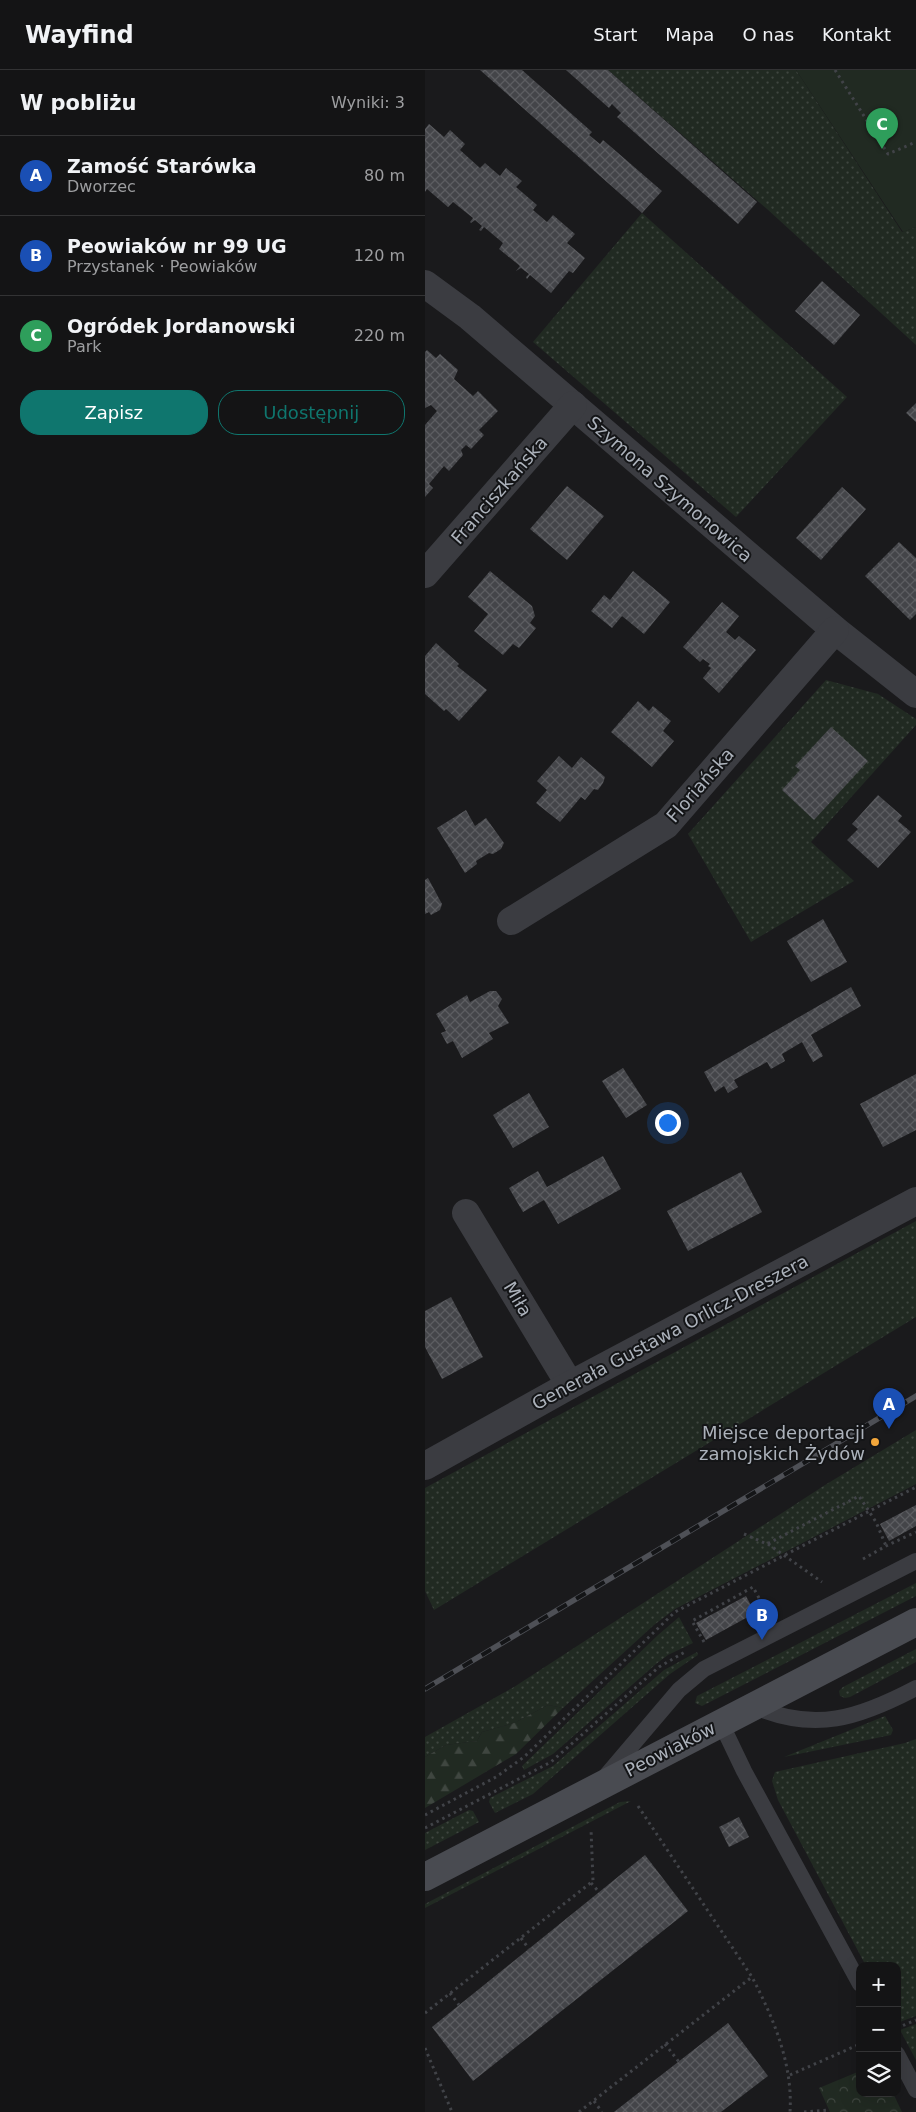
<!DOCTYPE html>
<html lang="pl">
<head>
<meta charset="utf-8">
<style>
  :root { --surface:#141415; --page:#212122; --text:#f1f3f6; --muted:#9d9ea0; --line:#333334; --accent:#0f766e }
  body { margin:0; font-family:"DejaVu Sans",sans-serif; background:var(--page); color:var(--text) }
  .controls { position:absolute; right:15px; bottom:15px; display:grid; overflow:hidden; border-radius:10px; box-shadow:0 5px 20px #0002 }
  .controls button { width:45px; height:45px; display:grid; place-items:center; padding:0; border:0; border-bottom:1px solid var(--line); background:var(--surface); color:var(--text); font:25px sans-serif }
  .you { position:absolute; left:242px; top:1052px; width:18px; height:18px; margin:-12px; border:4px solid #fff; border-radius:50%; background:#1a73e8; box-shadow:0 0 0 8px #1a73e833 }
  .badge { display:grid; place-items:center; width:32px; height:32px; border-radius:50%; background:var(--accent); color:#fff; font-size:16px; font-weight:700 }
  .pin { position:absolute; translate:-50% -41px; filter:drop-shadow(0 1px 2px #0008) }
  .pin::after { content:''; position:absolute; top:26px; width:18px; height:15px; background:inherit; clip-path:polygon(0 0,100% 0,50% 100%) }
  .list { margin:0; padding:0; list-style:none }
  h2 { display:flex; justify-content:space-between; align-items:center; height:65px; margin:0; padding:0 20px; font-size:21px }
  h2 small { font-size:16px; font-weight:400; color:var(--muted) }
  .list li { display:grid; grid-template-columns:32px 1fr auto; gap:15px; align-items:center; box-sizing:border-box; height:80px; padding:0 20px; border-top:1px solid var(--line) }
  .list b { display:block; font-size:19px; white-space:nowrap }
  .list p { margin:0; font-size:16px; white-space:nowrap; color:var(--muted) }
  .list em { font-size:16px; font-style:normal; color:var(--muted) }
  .actions { display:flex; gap:10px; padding:15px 20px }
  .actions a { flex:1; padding:11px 0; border:1px solid var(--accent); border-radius:20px; text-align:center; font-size:18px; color:var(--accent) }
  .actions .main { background:var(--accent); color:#fff }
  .icon { flex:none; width:28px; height:28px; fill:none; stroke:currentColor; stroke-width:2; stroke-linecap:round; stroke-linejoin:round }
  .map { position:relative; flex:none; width:491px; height:2042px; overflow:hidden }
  header { display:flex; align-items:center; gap:30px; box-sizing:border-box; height:70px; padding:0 25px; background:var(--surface); border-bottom:1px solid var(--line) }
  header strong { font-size:24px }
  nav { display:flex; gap:28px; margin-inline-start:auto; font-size:18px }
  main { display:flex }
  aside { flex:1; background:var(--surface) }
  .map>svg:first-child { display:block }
</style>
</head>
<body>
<header>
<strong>Wayfind</strong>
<nav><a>Start</a><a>Mapa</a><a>O nas</a><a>Kontakt</a></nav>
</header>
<main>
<aside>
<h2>W pobliżu<small>Wyniki: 3</small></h2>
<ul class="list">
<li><span class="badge" style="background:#1a4fb4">A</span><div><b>Zamość Starówka</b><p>Dworzec</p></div><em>80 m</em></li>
<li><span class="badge" style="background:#1a4fb4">B</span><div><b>Peowiaków nr 99 UG</b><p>Przystanek · Peowiaków</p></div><em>120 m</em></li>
<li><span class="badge" style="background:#2e9e5b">C</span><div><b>Ogródek Jordanowski</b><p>Park</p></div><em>220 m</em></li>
</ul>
<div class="actions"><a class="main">Zapisz</a><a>Udostępnij</a></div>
</aside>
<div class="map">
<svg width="491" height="2042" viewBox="0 0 491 2042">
  <defs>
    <pattern id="grass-dots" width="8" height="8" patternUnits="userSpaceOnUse" patternTransform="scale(1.25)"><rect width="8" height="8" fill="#212a22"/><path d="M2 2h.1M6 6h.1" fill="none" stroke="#3f4640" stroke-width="1.8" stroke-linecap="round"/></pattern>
    <pattern id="forest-firs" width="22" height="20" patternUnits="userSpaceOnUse" patternTransform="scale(1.25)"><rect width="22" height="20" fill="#212a22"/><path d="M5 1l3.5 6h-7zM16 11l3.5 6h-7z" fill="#3f4640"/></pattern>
    <pattern id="park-crowns" width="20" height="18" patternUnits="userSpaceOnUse" patternTransform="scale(1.25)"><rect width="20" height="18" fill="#212a22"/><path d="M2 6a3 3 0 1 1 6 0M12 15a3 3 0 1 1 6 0" fill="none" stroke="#3f4640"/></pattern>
    <pattern id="building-cross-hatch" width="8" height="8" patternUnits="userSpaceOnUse" patternTransform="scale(1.25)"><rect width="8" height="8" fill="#444549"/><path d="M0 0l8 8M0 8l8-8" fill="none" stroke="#5c5d61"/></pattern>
  </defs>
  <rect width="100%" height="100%" fill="#1a1a1c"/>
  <!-- grass -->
  <g fill="url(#grass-dots)">
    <path d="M183,0H371L477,162L491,157V275L342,139Z"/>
    <path d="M217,143L422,327L311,447L108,272Z"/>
    <path d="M401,610L453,624L491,649V655L386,772L429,811L326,872L263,764Z"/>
    <path d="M491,1151V1247L9,1540L0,1521V1418Z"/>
    <path d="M491,1360V1414L250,1539L229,1555L138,1638L123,1635L89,1653L57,1662L52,1671L21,1675L0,1687V1667L89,1617L400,1415Z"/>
    <path d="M491,1513V1526L277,1636L270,1633L272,1626Z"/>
    <path d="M254,1547L268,1573L243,1585L231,1594L128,1684L99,1700L97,1696L233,1565Z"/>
    <path d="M491,1579V1592L425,1627L420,1628L415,1626L414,1621L418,1617Z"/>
    <path d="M272,1582L273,1585L245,1604L108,1724L70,1743L64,1732L65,1728L128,1696L239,1600Z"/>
    <path d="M460,1646L468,1660L466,1665L359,1687Z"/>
    <path d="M491,1669V1946L472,1953V1896H441L353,1730L347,1711L350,1702L480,1673Z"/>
    <path d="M206,1731L0,1838V1834L195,1732Z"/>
    <path d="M44,1740L48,1741L54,1752L0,1780V1763Z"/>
    <path d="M491,1954V1990L475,1960Z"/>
  </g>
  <!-- forest -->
  <path fill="url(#forest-firs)" d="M123,1635L138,1638L91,1684L0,1738V1687L21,1675L52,1671L57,1662L89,1653Z"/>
  <!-- park -->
  <path fill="url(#park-crowns)" d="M435,2001V2023H468L477,2042H405L394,2018Z"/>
  <!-- garden -->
  <path fill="#212a22" d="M371,0H491V157L478,162Z"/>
  <!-- building -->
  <g fill="url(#building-cross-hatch)">
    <path d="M55,0H97L167,62L164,65L175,74L178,70L237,121L217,143Z"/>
    <path d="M141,0H183L332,132L313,154L192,47L196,43L187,34L184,38Z"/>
    <path d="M4,54L19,67L25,60L40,74L35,80L55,98L60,93L75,106L81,98L97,111L91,117L112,135L108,140L122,152L128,145L150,164L142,173L160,188L148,203L144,201L126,223L105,205L102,209L101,207L104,204L96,198L91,201L95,196L74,179L78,173L59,157L56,161L54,160L57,156L50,150L46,153L45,152L48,148L28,132L23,137L2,119L0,122V59Z"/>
    <path d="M397,211L435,245L409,275L370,241Z"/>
    <path d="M2,280L11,288L15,284L33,300L29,309L48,326L53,321L73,341L54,360L59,365L46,379L41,375L36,380L38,385L24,401L19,396L4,414L8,418L0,427V355L12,341L6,335L0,338V282Z"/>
    <path d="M491,333V352L481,343Z"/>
    <path d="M142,416L179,446L142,490L105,459Z"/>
    <path d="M417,417L441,439L396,490L371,468Z"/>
    <path d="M474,472L491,488V544L485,550L440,506Z"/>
    <path d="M65,501L107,536L110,546L105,553L111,558L94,578L88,574L78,585L49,561L63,544L43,527Z"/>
    <path d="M208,501L245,532L219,564L197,546L187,558L166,541L179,525L185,530Z"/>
    <path d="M297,532L314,546L301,562L310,570L314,566L331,580L294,623L278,608L286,598L283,596L285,594L278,589L275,592L258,577Z"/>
    <path d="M11,573L34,594L32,596L62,620L34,651L21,639L19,641L0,624V586Z"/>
    <path d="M213,631L224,641L228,636L246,651L238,661L249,671L227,697L186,662Z"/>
    <path d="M406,657L443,691L389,750L357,720L375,700L370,696Z"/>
    <path d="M134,686L147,698L156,687L180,707L178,713L173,720L169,719L160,730L156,727L135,752L111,733L122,720L112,711Z"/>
    <path d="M453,725L477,746L473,751L486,762L453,798L422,770L433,759L427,754Z"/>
    <path d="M41,740L50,756L61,748L79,773L76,779L68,784L64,783L51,791L52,794L40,803L12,758Z"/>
    <path d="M3,808L17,834L15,840L6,845L4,842L0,844V810Z"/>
    <path d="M398,849L422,892L386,912L362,871Z"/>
    <path d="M426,917L436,936L386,965L398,986L388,992L377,972L357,984L360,991L346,999L342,992L309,1010L313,1017L303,1023L299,1016L290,1022L279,1002Z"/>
    <path d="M65,921H71L77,929L73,936L84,953L64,963L68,969L37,988L28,971L22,974L16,963L21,961L11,944L42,925L45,932Z"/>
    <path d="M198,998L222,1035L201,1048L177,1011Z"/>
    <path d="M491,1004V1060L458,1077L435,1034Z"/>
    <path d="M104,1023L124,1057L88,1078L68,1045Z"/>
    <path d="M178,1086L196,1119L133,1154L119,1130L98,1142L84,1118L113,1101L122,1117Z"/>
    <path d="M316,1102L337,1142L263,1181L242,1141Z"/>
    <path d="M26,1227L58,1287L17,1309L0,1277V1241Z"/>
    <path d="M491,1435V1456L464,1471L455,1454Z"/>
    <path d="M321,1526L330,1543L281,1570L271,1553Z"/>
    <path d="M314,1747L324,1767L304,1777L294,1757Z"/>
    <path d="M220,1785L263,1841L48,2011L7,1957Z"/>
    <path d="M303,1953L343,2006L296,2042H189Z"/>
  </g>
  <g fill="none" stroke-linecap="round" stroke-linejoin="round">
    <!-- path -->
    <g stroke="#414348" stroke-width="3" stroke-dasharray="2.5 4" stroke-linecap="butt">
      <path d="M410,0L463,84L491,72"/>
      <path d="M319,1464L342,1474L434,1426L451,1452L461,1476"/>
      <path d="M343,1474L397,1512"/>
      <path d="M438,1489L461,1476L491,1462"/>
      <path d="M279,1572L267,1551L328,1517L341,1541"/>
      <path d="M213,1736L327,1907C349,1949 368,1995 365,2042"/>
      <path d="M0,1745L71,1707L99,1687L250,1542L491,1417"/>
      <path d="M0,1758L126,1692L234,1597L260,1582"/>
      <path d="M166,1813L174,1822"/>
      <path d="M96,1868L104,1879"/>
      <path d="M25,1923L34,1935"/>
      <path d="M0,1943L168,1811L166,1759"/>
      <path d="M472,1958L491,1950"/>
      <path d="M240,1974L254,1992"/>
      <path d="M0,1978L27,2042"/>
      <path d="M365,2005L435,1974"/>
      <path d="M169,2031L177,2042"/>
      <path d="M154,2042L327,1907"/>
      <path d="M379,2042L404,2040"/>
    </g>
    <!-- lane -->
    <g stroke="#3b3c41" stroke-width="16">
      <path d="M328,1636C390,1663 434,1648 491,1618"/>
      <path d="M296,1653L319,1701L435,1914"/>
      <path d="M180,1707L254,1620L279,1599L491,1491"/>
      <path d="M472,1984L491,2020"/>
    </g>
    <!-- street -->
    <g stroke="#3b3c41" stroke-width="28">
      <path d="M0,214L45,247L410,560L491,624"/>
      <path d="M0,504L148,335"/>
      <path d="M86,851L241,755L410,560"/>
      <path d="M41,1143L145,1315"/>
      <path d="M0,1396L145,1315L491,1131"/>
    </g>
    <!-- secondary -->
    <path stroke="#494b51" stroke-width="28" d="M0,1807L491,1552"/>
    <!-- rail casing -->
    <g stroke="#4e5056" stroke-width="5.5">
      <path id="rail" d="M0,1619L491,1326"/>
    </g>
    <!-- rail -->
    <use href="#rail" stroke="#141517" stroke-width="4" stroke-dasharray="11" stroke-linecap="butt"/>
  </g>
  <!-- markers -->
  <circle fill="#f2a63b" stroke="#141517" stroke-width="2" cx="450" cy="1372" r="5"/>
  <g text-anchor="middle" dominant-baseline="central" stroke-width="4" stroke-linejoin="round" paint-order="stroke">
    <!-- street labels -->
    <g font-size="18" fill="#acb2bb" stroke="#141517">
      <text transform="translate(245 419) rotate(41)">Szymona Szymonowica</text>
      <text transform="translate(74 420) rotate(-49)">Franciszkańska</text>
      <text transform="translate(275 715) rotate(-49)">Floriańska</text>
      <text transform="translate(93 1229) rotate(59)">Miła</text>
      <text transform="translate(245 1262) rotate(-28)">Generała Gustawa Orlicz-Dreszera</text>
      <text transform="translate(245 1679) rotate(-27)">Peowiaków</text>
    </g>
    <!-- poi labels -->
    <g font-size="18" fill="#acb2bb" stroke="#141517" text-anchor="end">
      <text x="440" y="1362">Miejsce deportacji<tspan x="440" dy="21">zamojskich Żydów</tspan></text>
    </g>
  </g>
</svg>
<div class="controls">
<button>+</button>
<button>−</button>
<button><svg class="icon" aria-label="layers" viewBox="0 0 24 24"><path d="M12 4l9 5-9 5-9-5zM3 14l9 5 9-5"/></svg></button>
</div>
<div class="you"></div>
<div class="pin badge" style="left:464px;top:1359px;background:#1a4fb4">A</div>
<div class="pin badge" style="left:337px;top:1570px;background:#1a4fb4">B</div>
<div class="pin badge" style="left:457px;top:79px;background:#2e9e5b">C</div>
</div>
</main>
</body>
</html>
